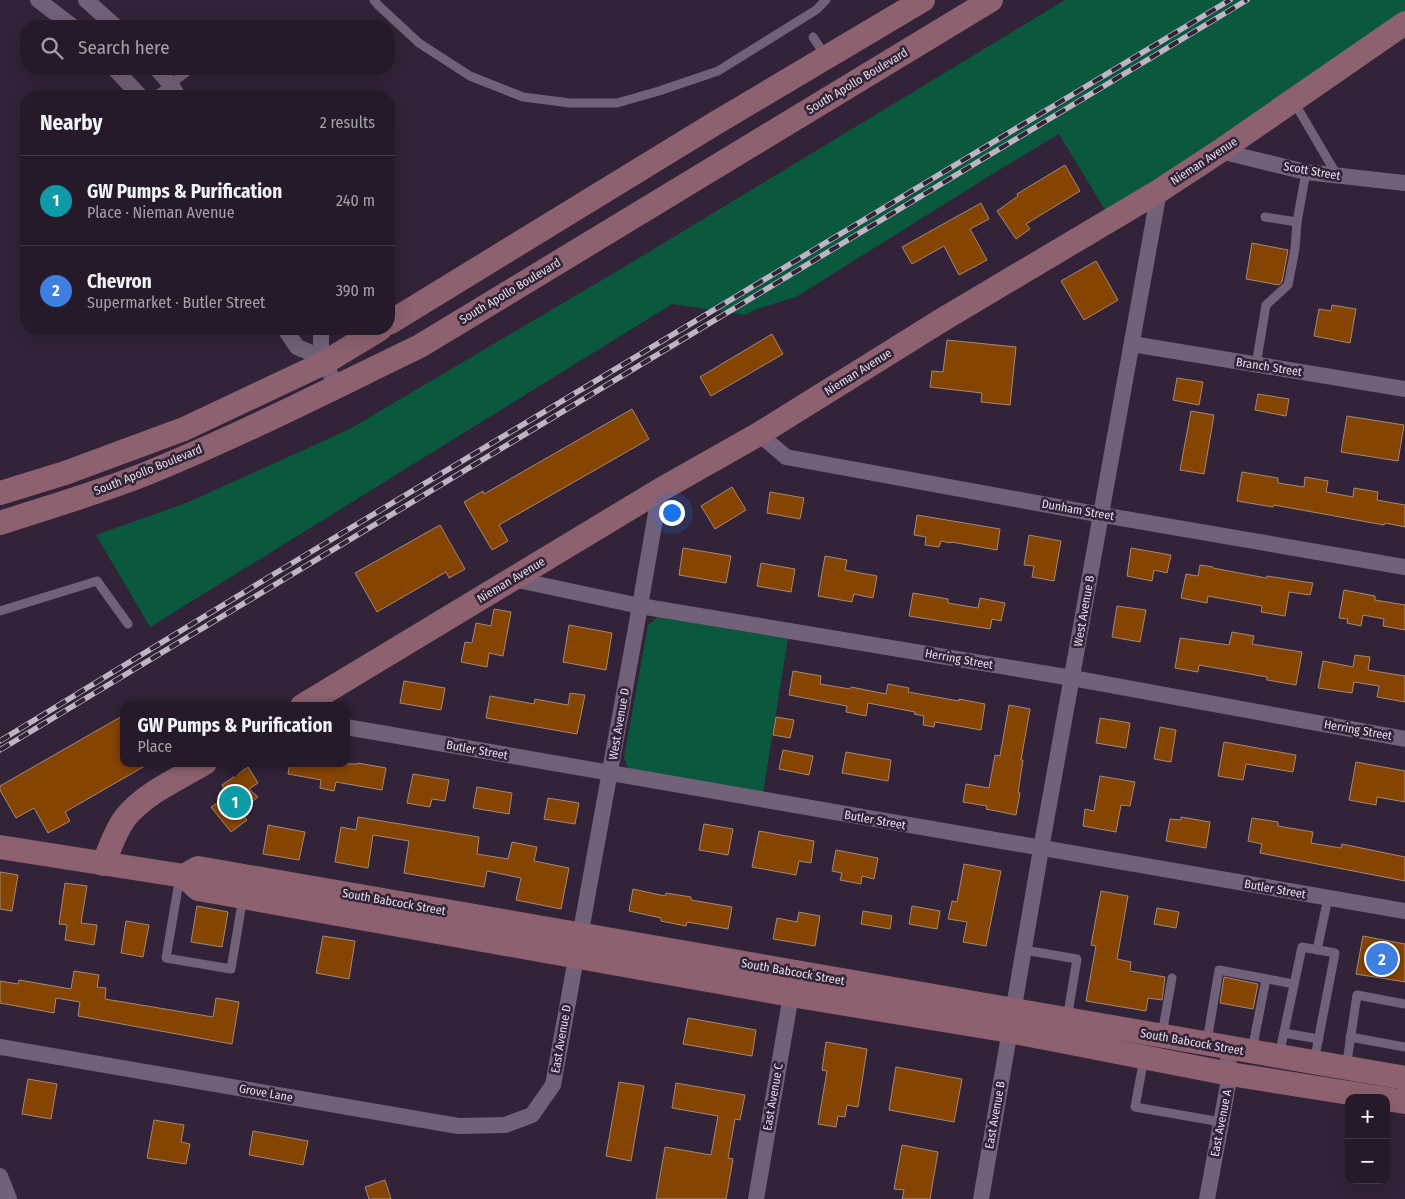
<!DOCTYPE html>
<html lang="en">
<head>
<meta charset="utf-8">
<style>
  :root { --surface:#261a2a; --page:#2e2332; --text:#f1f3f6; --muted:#a4a1a8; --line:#423847; --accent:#52cbd7 }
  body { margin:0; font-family:"Fira Sans Condensed",sans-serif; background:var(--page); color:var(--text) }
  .controls { position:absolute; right:15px; bottom:15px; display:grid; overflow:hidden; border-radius:10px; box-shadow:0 5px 20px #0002 }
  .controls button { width:45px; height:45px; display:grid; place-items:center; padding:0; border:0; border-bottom:1px solid var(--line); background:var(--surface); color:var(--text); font:25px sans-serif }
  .you { position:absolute; left:671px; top:512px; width:18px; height:18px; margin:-12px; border:4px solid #fff; border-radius:50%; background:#1a73e8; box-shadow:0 0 0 8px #1a73e833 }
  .badge { display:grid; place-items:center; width:32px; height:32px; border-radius:50%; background:var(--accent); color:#fff; font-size:16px; font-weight:700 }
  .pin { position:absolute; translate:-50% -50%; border:2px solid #fff; box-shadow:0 1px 5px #0006 }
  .popup { position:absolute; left:120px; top:702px; width:230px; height:65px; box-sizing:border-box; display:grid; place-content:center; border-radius:10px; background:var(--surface); filter:drop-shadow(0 1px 4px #0005); font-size:16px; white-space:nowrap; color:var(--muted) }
  .popup b { font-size:19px; color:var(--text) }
  .popup::after { content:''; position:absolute; left:50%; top:100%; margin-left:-10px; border:10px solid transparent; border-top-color:var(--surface) }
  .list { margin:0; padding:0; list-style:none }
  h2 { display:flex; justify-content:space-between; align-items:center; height:65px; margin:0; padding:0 20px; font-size:21px }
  h2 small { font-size:16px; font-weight:400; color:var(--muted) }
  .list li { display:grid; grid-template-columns:32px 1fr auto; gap:15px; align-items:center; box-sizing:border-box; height:90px; padding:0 20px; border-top:1px solid var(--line) }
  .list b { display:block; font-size:19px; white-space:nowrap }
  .list p { margin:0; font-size:16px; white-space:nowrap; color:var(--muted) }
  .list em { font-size:16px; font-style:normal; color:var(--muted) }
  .icon { flex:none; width:28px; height:28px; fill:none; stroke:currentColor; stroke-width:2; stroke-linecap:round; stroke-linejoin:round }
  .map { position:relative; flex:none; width:1405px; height:1199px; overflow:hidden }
  .search { position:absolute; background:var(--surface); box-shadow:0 5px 20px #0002; left:20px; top:20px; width:375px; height:55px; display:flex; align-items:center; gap:12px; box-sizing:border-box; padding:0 18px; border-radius:20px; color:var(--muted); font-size:19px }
  .panel { position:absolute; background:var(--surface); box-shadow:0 5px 20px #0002; left:20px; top:90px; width:375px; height:245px; border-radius:20px }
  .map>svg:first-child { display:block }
</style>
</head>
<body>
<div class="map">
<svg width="1405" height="1199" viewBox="0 0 1405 1199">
  <rect width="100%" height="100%" fill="#322338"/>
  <!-- green -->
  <g fill="#0a593e">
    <path d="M1065,0H1405V13L1107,213L1059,134L999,170L796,297L756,309L746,315L672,304L150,627L96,535L186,503L348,430L624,267Z"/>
    <path d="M658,617L788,639L763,793L629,770L624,758L648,625Z"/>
  </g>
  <!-- building -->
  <g fill="#864402" stroke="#a48976">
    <path d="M1065,165L1080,191L1026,224L1030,229L1016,239L997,211L1018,196L1017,194Z"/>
    <path d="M981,203L989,219L970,229L987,260L959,275L944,246L912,264L902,247Z"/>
    <path d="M1252,243L1288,250L1282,282L1279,285L1246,279Z"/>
    <path d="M1096,261L1118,300L1084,320L1061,281Z"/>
    <path d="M1332,305L1356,309L1350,343L1314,336L1319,309L1331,311Z"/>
    <path d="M772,334L783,354L711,396L700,377Z"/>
    <path d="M947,340L1016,347L1010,405L981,402L982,393L930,387L932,371L943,372Z"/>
    <path d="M1177,378L1203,382L1199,405L1173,400Z"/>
    <path d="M1258,394L1289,399L1286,416L1255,410Z"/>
    <path d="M632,409L649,439L499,525L508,541L492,550L464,502L483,491L484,494Z"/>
    <path d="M1191,411L1214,415L1204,474L1180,470Z"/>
    <path d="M1347,416L1404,425L1398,461L1341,452Z"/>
    <path d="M1242,472L1278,478V483L1304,487L1305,477L1328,481L1326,492L1353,497L1354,488L1378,492L1377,500L1405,505V527L1385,523L1384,525L1274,505L1273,507L1237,501Z"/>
    <path d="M732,487L746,510L715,529L701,506Z"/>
    <path d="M770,492L804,498L800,519L767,513Z"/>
    <path d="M917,515L1000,529L997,550L951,542V543L941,541L939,547L925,545L926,537L914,535Z"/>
    <path d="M440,525L465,569L449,578L446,572L377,612L355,573Z"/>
    <path d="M1029,535L1061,541L1054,581L1032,577L1034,566L1024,565Z"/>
    <path d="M683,548L731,556L726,583L679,575Z"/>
    <path d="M1131,548L1171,555L1167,573L1154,570L1152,581L1127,576Z"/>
    <path d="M825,556L847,560L845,570L877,576L873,598L854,594L852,602L818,596Z"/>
    <path d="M761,563L795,569L791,592L757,586Z"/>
    <path d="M1200,565L1213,567V568L1266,578L1267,576L1313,583L1310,595L1289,592L1285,616L1261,612L1262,606L1208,596L1207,603L1181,598L1186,574L1198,576Z"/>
    <path d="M1344,590L1375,596V600L1405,605V630L1383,626L1384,619L1363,615L1361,626L1347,623L1348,619L1339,618Z"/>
    <path d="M913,593L948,599V603L978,608L980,598L1005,603L1001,621L992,619L990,629L909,616Z"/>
    <path d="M1117,606L1146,610L1140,642L1112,637Z"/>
    <path d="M494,609L511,612L503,656L489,653L487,667L461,662L465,642L472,643L476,623L491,626Z"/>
    <path d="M569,625L612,633L606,670L563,662Z"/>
    <path d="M1232,632L1254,636L1252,644L1302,652L1296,685L1267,680V677L1199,665L1198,672L1175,668L1180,638L1229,645Z"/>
    <path d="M1355,655L1370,657L1368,670L1405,676V702L1377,697L1379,686L1354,682L1352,693L1318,688L1323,661L1353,667Z"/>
    <path d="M793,671L821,676L820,684L850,689L851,687L886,694L888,684L909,688L908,692L959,701V699L985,704L981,730L935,722L934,727L923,725L924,716L914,714L915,712L868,703L866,716L846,712L847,706L789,695Z"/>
    <path d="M404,681L445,688L441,710L400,703Z"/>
    <path d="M570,693L585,695L577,734L486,718L490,696L534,704L535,699L568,705Z"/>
    <path d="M1009,705L1030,709L1021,760H1023L1018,793H1020L1016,815L986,809L987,806L963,802L966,784L989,788L995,755L1000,756Z"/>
    <path d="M124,715V763H150L65,812L70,821L48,833L34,808L16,818L0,790V786Z"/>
    <path d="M776,717L794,720L790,738L773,735Z"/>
    <path d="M1100,718L1130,723L1126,748L1096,743Z"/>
    <path d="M1160,727L1176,730L1171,762L1154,759Z"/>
    <path d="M1224,742L1296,755L1293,772L1246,764L1243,780L1218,776Z"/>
    <path d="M783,750L813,756L809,775L779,769Z"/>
    <path d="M846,752L891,760L888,781L842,773Z"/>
    <path d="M1356,762L1405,771V802L1377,797L1376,805L1349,800Z"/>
    <path d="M290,763L358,764V763L386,768L382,790L336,782L334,791L320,788L321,780L288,774Z"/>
    <path d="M248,767L258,783L249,789L258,797L240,811L247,820L231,832L211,807L229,795L222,785Z"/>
    <path d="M413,774L449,780L445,801L432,799L430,807L407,803Z"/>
    <path d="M1100,776L1135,782L1130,806L1121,805L1116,832L1083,826L1085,809L1094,811Z"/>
    <path d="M477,787L512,793L509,814L473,808Z"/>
    <path d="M548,798L579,803L575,824L544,819Z"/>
    <path d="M358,817L479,837L477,854L508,859L512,842L537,847L534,861L569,868L561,909L516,900L521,878L487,871L484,887L404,873L409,841L373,835L368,868L335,862L341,827L356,830Z"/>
    <path d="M1181,817L1210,822L1206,848L1166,841L1170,819L1181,820Z"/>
    <path d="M1252,818L1278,822V826L1313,832L1311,843L1341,848L1342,844L1405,857V881L1260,853L1262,844L1248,841Z"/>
    <path d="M704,824L733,829L728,855L699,850Z"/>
    <path d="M268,825L305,832L299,860L263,854Z"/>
    <path d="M759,831L814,841L811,863L799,861L796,875L752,867Z"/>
    <path d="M836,850L878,858L874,879L862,876L861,884L840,880L842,873L832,871Z"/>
    <path d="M964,864L1001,871L986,946L963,942L967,922L948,919L952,901L957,902Z"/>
    <path d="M0,872L18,875L12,911L0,909Z"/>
    <path d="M65,883L87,886L81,923L97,925L94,945L65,940L67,925L59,924Z"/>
    <path d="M633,889L665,896L666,893L691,897V900L732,907L728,929L687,922L686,926L661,921V918L629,911Z"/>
    <path d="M1101,891L1128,896L1117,959L1131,962L1130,971L1165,977L1162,1000L1148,998L1146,1011L1086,1001L1096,946L1091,945Z"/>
    <path d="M197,906L228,912L222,947L191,942Z"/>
    <path d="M912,906L940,911L937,929L909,924Z"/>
    <path d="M1157,908L1179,912L1176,928L1154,924Z"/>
    <path d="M863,911L892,916L890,929L861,924Z"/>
    <path d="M799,912L820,916L815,946L773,939L777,918L797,922Z"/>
    <path d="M126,921L149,925L143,957L121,953Z"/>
    <path d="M323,936L355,941L349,979L316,973Z"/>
    <path d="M1363,936L1405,944V982L1356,974Z"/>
    <path d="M74,971L99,975L97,987L106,988L105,999L213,1017L216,998L239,1002L232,1044L78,1016L80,1002L56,998L54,1013L0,1003V981L18,984L19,980L71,989Z"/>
    <path d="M1224,977L1258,984L1253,1009L1220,1003Z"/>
    <path d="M688,1018L756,1030L752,1056L683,1044Z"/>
    <path d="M826,1042L867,1049L858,1107L847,1105L845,1117L838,1116L836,1127L818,1124L827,1071L822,1070Z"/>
    <path d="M896,1067L962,1079L954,1122L889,1110Z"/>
    <path d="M28,1079L57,1084L51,1119L22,1114Z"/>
    <path d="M619,1082L644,1086L631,1161L606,1156Z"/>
    <path d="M676,1083L745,1095L740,1120L735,1119L728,1158L733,1159L726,1199H656L665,1147L711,1155L718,1116L672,1108Z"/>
    <path d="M154,1120L184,1125L181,1142L190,1144L186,1164L147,1158Z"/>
    <path d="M253,1131L308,1141L303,1165L249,1155Z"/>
    <path d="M902,1145L938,1152L930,1199H902L904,1190L894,1189Z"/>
    <path d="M385,1180L391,1199H369L365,1187Z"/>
  </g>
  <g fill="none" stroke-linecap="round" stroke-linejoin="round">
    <!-- lane -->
    <g stroke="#726179" stroke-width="9">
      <path d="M374,0L378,5L419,43L470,76L523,97L570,103H617L659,91L718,71L816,10L826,0"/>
      <path d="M813,37L826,57"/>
      <path d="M156,96L189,70"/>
      <path d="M1294,102L1338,177"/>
      <path d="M1265,217L1297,222L1306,172"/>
      <path d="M1256,365L1266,305L1288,285L1295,249L1297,222"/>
      <path d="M0,611L97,581L128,624"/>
      <path d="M180,876L166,958L231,969L243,897"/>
      <path d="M1024,950L1077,959L1067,1019"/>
      <path d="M1317,950L1328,898"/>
      <path d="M1284,1033L1319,1039"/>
      <path d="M1162,1034L1172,978"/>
      <path d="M1350,1037L1405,1047"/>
      <path d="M1207,1041L1219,970L1294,984"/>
      <path d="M1252,1050L1266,979"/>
      <path d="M1279,1056L1302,947L1335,953L1314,1062"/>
      <path d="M1144,1058L1135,1107L1221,1122"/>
      <path d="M1346,1068L1357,995L1405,1004"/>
    </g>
    <!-- street -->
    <g stroke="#726179" stroke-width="16">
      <path d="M38,0L72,26"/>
      <path d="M86,0L115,26"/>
      <path d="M115,69L140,96"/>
      <path d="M157,69L171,85L178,96"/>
      <path d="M1220,151L1306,172L1405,183"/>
      <path d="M285,329L297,347L321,357"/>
      <path d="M319,329L321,332V357L337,386"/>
      <path d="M1132,344L1405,389"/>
      <path d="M759,434L786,457L1102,515L1405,567"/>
      <path d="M513,579L640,606L1072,678L1405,739"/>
      <path d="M346,727L1405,911"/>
      <path d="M0,1047L458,1126L505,1125L532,1115L553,1085L640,606L660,490"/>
      <path d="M0,1176L9,1199"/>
      <path d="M756,1199L791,995"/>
      <path d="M981,1199L1041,849L1159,191"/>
      <path d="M1207,1199L1230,1074L1227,1048"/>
    </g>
    <!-- secondary -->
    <g stroke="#8d616f" stroke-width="24">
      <path d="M389,323L714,124L923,0"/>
      <path d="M0,493L65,473L184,429L324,363L380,329"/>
      <path d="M0,523C52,506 105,491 155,470C245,433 333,388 420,346L991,0"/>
      <path d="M302,706L660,490L759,434L942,320L1159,191L1220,151L1405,23"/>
      <path d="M0,847L184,876L198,889L791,995L1010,1031L1230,1074L1381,1098"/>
      <path d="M103,864C110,849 115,831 125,818C145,793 178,779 205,763"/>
      <path d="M184,876L198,868L1405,1078"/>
      <path d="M1386,1099L1405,1102"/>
    </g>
    <!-- rail casing -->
    <g stroke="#bfb4c4" stroke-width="5.5">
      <g id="rail">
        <path d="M0,741L274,574L1230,0"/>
        <path d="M0,750L1247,0"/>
      </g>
    </g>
    <!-- rail -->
    <use href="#rail" stroke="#322338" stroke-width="4" stroke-dasharray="11" stroke-linecap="butt"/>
  </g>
  <g text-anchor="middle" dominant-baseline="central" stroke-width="5" stroke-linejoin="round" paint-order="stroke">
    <!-- street labels -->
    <g font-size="12" fill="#e6dcea" stroke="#322338">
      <text transform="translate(857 81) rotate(-31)">South Apollo Boulevard</text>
      <text transform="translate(1204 161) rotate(-33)">Nieman Avenue</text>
      <text transform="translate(1312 171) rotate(10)">Scott Street</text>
      <text transform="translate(510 291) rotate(-31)">South Apollo Boulevard</text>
      <text transform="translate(1269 367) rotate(9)">Branch Street</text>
      <text transform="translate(858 372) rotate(-32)">Nieman Avenue</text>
      <text transform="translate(148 470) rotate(-22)">South Apollo Boulevard</text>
      <text transform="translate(1078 510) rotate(10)">Dunham Street</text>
      <text transform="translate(511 580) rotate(-31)">Nieman Avenue</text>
      <text transform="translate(1084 611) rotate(-80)">West Avenue B</text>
      <text transform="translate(959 659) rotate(10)">Herring Street</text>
      <text transform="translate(619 724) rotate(-80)">West Avenue D</text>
      <text transform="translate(1358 730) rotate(10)">Herring Street</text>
      <text transform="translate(477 750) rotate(10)">Butler Street</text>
      <text transform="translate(875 820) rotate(10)">Butler Street</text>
      <text transform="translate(1275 889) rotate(10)">Butler Street</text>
      <text transform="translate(394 902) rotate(10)">South Babcock Street</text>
      <text transform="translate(793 972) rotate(10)">South Babcock Street</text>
      <text transform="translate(561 1039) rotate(-80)">East Avenue D</text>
      <text transform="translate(1192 1042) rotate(10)">South Babcock Street</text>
      <text transform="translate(266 1093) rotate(10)">Grove Lane</text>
      <text transform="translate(773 1097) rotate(-80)">East Avenue C</text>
      <text transform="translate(995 1115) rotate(-80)">East Avenue B</text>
      <text transform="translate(1221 1123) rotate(-79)">East Avenue A</text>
    </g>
  </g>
</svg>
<div class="controls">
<button>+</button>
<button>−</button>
</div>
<div class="you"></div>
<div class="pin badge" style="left:235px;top:802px;background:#0f9aa8">1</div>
<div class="popup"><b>GW Pumps &amp; Purification</b>Place</div>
<div class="pin badge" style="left:1382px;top:959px;background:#3f7fe0">2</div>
<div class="search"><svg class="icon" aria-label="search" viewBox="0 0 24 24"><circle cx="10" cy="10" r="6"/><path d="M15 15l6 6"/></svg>Search here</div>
<section class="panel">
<h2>Nearby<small>2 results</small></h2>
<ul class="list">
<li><span class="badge" style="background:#0f9aa8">1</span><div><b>GW Pumps &amp; Purification</b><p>Place · Nieman Avenue</p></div><em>240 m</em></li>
<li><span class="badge" style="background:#3f7fe0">2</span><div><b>Chevron</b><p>Supermarket · Butler Street</p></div><em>390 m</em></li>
</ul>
</section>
</div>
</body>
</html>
